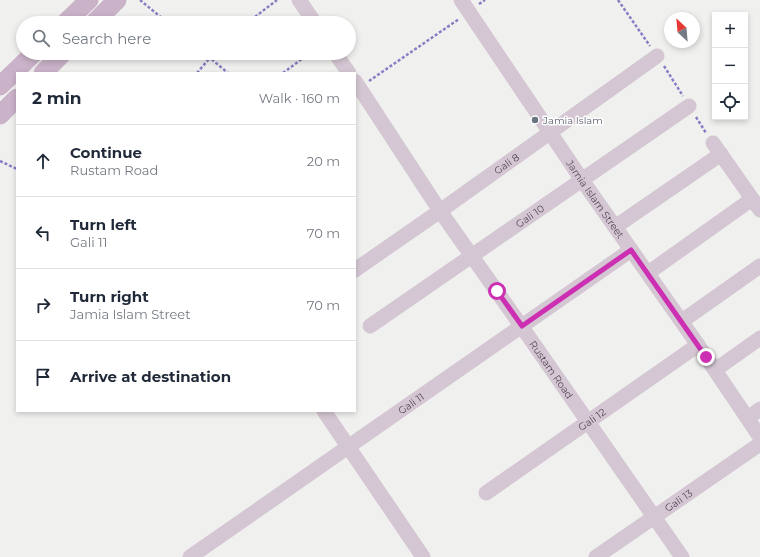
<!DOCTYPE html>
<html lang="en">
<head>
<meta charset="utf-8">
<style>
  :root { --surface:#fff; --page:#f6f6f7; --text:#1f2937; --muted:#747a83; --line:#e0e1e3 }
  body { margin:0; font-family:Montserrat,sans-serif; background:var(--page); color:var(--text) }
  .controls { position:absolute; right:12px; top:12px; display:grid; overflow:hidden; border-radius:0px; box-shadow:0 2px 6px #0003 }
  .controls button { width:36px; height:36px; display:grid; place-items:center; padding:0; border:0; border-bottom:1px solid var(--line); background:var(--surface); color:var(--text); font:20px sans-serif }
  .compass { position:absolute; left:664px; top:12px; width:36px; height:36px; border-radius:50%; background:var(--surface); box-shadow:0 2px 6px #0003; rotate:334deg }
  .stop { position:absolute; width:12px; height:12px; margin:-9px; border:3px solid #cc2fb2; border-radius:50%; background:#fff }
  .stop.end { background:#cc2fb2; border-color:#fff; box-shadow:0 1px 4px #0008 }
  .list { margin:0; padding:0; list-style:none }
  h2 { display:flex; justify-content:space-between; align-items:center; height:52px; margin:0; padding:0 16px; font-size:17px }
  h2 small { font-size:13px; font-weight:400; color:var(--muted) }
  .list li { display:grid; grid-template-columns:26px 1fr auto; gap:12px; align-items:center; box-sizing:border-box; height:72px; padding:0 16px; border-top:1px solid var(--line) }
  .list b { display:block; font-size:15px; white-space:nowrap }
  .list p { margin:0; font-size:13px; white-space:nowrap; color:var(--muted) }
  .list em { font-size:13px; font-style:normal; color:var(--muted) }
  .icon { flex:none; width:22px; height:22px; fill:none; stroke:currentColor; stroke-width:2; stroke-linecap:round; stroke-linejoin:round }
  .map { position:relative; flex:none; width:760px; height:557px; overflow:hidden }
  .search { position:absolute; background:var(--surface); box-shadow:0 2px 6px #0003; left:16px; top:16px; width:340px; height:44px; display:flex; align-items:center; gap:10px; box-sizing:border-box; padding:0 14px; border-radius:22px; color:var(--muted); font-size:15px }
  .panel { position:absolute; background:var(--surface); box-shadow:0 2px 6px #0003; left:16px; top:72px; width:340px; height:340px; border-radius:0px }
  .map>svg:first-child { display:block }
</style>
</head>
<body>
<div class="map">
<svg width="760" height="557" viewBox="0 0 760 557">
  <rect width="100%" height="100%" fill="#f0f1ef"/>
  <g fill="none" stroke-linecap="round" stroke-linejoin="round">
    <!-- path -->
    <g stroke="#867fc4" stroke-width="2.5" stroke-dasharray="3 2" stroke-linecap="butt">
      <path d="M140,0L168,23"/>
      <path d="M618,0L650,46"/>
      <path d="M479,4L485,0"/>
      <path d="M247,23L277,0"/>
      <path d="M204,53L228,73"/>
      <path d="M664,66L683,96"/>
      <path d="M197,73L214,53"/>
      <path d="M283,73L310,53"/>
      <path d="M369,81L459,19"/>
      <path d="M696,117L706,133"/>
      <path d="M0,161L17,169"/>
    </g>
    <!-- minor -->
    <g stroke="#d4c7d3" stroke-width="15">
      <path d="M299,0L315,23"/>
      <path id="s1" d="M461,0L582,180L698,345L760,437"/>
      <path d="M335,53L349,73"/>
      <path id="s2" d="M355,81L440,211L522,327L682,557"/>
      <path d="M713,143L760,210"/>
      <path d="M615,227L721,154"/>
      <path id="s3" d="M355,270L440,211L657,56"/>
      <path d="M648,273L752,199"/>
      <path d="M682,321L760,266"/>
      <path id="s4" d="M370,326L689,106"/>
      <path d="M715,370L760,338"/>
      <path d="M324,411L423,557"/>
      <path d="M748,418L760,409"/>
      <path id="s5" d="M486,493L698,345"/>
      <path id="s6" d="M190,557L631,250"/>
      <path id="s7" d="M596,557L760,444"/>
    </g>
    <!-- major -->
    <g stroke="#cab2c8" stroke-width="19">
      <path d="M65,23L89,0"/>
      <path d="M94,23L117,0"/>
      <path d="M43,73L63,53"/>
      <path d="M0,86L34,53"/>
      <path d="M0,115L17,98"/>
    </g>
  </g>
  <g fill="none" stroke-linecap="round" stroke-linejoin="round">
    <!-- route -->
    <path stroke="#cc2fb2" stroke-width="5" d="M497,291L522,326L631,250L706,357"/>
  </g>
  <!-- markers -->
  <circle fill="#6b7280" stroke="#fff" stroke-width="1.5" cx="535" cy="120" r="4"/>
  <g text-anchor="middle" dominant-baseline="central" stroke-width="3" stroke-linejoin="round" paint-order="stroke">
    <!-- worship labels -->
    <g font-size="10" fill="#5b616d" stroke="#fff" text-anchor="start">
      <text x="543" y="120">Jamia Islam</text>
    </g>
    <!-- street labels -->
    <g font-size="10" fill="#5a4959" stroke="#fff">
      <text stroke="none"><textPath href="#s3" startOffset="185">Gali 8</textPath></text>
      <text stroke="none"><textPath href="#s1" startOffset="240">Jamia Islam Street</textPath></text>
      <text stroke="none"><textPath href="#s4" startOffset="194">Gali 10</textPath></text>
      <text stroke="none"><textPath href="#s2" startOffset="349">Rustam Road</textPath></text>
      <text stroke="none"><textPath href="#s6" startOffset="269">Gali 11</textPath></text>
      <text stroke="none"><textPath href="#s5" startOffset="129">Gali 12</textPath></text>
      <text stroke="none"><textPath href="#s7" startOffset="100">Gali 13</textPath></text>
    </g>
  </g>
</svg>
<div class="controls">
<button>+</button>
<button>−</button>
<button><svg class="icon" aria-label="locate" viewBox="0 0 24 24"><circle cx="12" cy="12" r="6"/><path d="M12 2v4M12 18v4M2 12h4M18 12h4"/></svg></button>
</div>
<svg class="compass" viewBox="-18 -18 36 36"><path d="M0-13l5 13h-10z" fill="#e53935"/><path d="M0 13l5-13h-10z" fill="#747a83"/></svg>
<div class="stop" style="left:497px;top:291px"></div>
<div class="stop end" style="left:706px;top:357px"></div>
<div class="search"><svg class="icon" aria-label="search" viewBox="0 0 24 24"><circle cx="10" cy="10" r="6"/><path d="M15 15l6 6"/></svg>Search here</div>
<section class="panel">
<h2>2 min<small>Walk · 160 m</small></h2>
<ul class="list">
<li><svg class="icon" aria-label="ahead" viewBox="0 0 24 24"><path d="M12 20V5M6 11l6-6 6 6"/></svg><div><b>Continue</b><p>Rustam Road</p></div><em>20 m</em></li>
<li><svg class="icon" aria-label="left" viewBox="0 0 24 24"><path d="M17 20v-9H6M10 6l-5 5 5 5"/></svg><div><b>Turn left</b><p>Gali 11</p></div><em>70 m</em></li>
<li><svg class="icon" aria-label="right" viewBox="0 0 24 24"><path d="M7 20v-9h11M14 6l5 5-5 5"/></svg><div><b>Turn right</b><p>Jamia Islam Street</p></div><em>70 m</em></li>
<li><svg class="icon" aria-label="arrive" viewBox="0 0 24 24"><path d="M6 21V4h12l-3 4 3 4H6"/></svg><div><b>Arrive at destination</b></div></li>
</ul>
</section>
</div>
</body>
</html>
